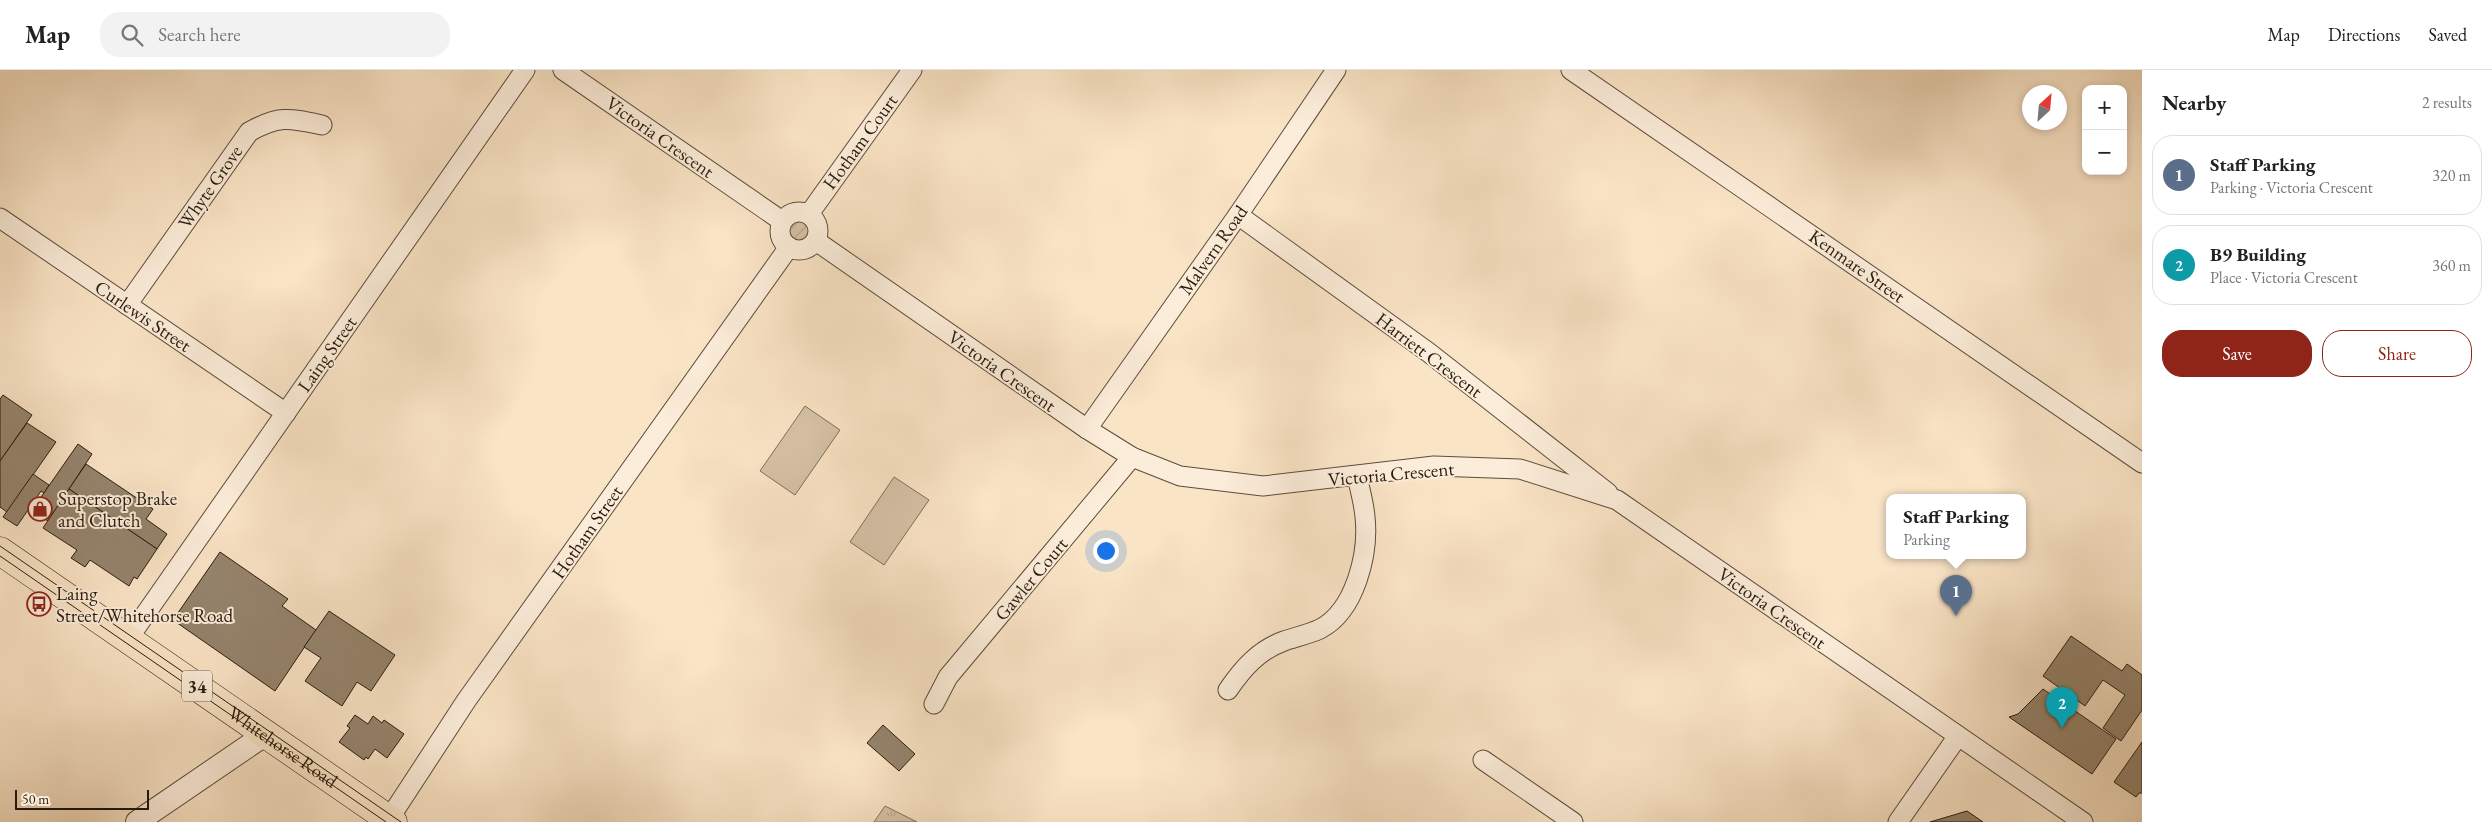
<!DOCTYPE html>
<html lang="en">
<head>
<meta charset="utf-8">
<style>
  :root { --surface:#fff; --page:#f2f2f2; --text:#222; --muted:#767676; --line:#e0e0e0; --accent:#8f2418 }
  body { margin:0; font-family:"EB Garamond",serif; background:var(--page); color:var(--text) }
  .controls { position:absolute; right:15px; top:15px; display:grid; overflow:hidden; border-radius:10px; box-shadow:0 2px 8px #0003 }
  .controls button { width:45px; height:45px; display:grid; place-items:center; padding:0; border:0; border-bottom:1px solid var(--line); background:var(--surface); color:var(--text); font:25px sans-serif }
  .compass { position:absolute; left:2022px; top:15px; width:45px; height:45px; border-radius:50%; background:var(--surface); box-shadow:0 2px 8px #0003; rotate:26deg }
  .scale { position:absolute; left:15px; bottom:12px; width:134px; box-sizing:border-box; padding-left:5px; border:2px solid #281b0d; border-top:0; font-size:14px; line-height:18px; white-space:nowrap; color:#281b0d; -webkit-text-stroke:4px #fcedda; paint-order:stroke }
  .you { position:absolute; left:1105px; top:480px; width:18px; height:18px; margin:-12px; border:4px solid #fff; border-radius:50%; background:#1a73e8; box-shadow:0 0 0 8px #1a73e833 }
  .badge { display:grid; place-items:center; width:32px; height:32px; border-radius:50%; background:var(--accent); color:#fff; font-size:16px; font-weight:700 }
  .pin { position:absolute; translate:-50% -41px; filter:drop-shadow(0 1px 2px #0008) }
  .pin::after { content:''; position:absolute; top:26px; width:18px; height:15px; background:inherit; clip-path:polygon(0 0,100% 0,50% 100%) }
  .popup { position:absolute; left:1886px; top:424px; width:140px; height:65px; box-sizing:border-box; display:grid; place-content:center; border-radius:10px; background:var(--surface); filter:drop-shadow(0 1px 4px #0005); font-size:16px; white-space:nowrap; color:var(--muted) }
  .popup b { font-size:19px; color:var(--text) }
  .popup::after { content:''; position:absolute; left:50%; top:100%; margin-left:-10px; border:10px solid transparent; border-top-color:var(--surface) }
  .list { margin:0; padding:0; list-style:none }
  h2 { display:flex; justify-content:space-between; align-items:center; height:65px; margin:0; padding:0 20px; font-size:21px }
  h2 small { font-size:16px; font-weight:400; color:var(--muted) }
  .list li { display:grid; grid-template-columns:32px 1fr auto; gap:15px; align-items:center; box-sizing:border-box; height:80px; margin:0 10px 10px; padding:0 10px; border:1px solid var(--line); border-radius:20px }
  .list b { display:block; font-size:19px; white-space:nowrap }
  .list p { margin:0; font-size:16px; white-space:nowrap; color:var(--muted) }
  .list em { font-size:16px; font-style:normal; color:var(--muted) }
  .actions { display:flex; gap:10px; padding:15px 20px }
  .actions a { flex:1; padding:11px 0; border:1px solid var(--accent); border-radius:20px; text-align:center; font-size:18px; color:var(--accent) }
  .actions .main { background:var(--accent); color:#fff }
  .icon { flex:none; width:28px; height:28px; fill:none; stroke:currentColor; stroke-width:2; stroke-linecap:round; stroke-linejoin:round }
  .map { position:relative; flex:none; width:2142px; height:752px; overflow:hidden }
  header { display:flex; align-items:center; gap:30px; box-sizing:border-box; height:70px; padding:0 25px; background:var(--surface); border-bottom:1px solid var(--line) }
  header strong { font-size:24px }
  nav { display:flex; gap:28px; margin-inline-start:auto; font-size:18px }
  .search { width:350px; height:45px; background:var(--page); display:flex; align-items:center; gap:12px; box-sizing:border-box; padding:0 18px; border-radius:20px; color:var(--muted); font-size:19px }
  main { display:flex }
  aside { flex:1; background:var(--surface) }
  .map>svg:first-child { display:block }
</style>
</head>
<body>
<header>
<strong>Map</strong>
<div class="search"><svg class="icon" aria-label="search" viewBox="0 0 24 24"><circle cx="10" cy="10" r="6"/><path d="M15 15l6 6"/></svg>Search here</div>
<nav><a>Map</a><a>Directions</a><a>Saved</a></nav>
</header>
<main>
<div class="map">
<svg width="2142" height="752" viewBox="0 0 2142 752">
  <defs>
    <pattern id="grass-tufts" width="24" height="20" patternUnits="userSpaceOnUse" patternTransform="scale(1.25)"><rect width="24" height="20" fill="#d6c2a7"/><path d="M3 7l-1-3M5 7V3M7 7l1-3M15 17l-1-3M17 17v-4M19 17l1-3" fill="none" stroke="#b8a68f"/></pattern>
    <pattern id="garden-furrows" width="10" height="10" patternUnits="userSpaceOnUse" patternTransform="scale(1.25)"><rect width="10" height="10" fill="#d6c2a7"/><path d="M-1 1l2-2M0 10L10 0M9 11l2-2" fill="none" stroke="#b8a68f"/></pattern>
  </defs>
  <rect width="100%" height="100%" fill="#fae4c6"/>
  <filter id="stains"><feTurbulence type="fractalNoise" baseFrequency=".004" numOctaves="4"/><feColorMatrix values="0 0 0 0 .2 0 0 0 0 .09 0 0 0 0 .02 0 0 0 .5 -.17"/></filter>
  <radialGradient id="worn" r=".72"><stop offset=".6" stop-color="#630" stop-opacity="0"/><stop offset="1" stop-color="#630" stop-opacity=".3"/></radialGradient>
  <!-- grass -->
  <path fill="url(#grass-tufts)" stroke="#7f6e5a" d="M885,736L917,752H874Z"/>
  <!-- garden -->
  <circle fill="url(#garden-furrows)" stroke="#7f6e5a" cx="799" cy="160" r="12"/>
  <!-- pitch -->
  <g fill="#d6c2a7" stroke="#7f6e5a">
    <path d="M805,336L840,360L795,425L760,401Z"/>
    <path d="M894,407L929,430L884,495L850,472Z"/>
  </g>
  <!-- building -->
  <g fill="#95846d" stroke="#281b0d">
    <path d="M3,325L32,345L0,391V329Z"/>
    <path d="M27,353L56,372L7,442L0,437V391Z"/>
    <path d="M78,374L92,384L48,451L32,440Z"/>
    <path d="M86,394L153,439L146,449L167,464L157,479L69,419Z"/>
    <path d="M33,404L49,415L44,423L41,421L17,456L3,447Z"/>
    <path d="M69,419L157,479L137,509L134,507L129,516L90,490L85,497L71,488L77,480L43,458Z"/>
    <path d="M220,482L288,529L282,536L316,560L275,621L173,550Z"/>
    <path d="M329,541L395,585L371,621L357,612L342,636L305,611L321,588L304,577Z"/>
    <path d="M2071,566L2122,601L2127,594L2142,605V640L2121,671L2103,658L2125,625L2103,610L2085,636L2043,606Z"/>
    <path d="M2043,619L2116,669L2092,704L2009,647L2018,644Z"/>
    <path d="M355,645L368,654L373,646L382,653L384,650L404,664L387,688L375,679L368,689L366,687L364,690L339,672L350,658L347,656Z"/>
    <path d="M883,655L915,684L899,701L867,673Z"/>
    <path d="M2142,672V723H2139L2136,727L2114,712Z"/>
    <path d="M1967,741L1983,752H1930Z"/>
  </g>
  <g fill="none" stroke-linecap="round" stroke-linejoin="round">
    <!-- minor casing -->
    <g stroke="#5c4d3b" stroke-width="21">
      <g id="minor">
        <path d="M563,0L782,151"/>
        <path d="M1571,0L2142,393"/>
        <circle cx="799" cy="161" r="19"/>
        <path d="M809,144L912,0"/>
        <path d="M1238,145L1428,282L1608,423"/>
        <path d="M0,148L286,343"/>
        <path d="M816,171L1087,359L1132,387L1180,406L1263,416L1434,396L1520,399L1617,430L2083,752"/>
        <path d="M127,235L249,62C279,45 289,48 322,55"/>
        <path d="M1087,359L1238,145L1336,0"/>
        <path d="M128,569L525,0"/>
        <path d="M1228,620C1243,598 1259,580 1284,571C1296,567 1309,564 1320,559C1355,541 1369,484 1365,447C1364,434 1360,420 1357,406"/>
        <path d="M934,634L948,607L1132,387"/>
        <path d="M1483,690L1573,752"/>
        <path d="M389,749L466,631L789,177"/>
        <path d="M1898,752L1958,666"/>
      </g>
    </g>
    <!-- tertiary casing -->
    <g stroke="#5c4d3b" stroke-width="24">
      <path id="tertiary" d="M137,752L266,664"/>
    </g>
    <!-- primary casing -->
    <g stroke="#281b0d" stroke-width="29">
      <g id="primary">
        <path id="s1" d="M0,481L393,752"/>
      </g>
    </g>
    <!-- minor -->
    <use href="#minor" stroke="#fcedda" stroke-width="19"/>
    <!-- tertiary -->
    <use href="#tertiary" stroke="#fcedda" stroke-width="22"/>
    <!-- primary -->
    <use href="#primary" stroke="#fae4c6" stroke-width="28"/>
    <!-- tram -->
    <g stroke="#281b0d" stroke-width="1">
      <path d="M0,476L401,752"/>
      <path d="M0,486L386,752"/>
    </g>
  </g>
  <!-- icons -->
  <defs>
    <g id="shop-ring" transform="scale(1.25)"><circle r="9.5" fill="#fcedda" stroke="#8f2418" stroke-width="1.5"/><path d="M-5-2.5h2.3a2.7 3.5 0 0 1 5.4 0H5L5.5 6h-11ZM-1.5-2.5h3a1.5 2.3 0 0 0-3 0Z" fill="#8f2418"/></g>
    <g id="bus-ring" transform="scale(1.25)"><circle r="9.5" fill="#fcedda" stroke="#8f2418" stroke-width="1.5"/><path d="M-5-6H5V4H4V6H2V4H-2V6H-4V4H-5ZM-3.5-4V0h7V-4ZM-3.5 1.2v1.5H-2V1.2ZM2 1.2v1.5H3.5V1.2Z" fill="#8f2418"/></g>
  </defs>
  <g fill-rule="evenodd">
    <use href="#shop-ring" x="40" y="439"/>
    <use href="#bus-ring" x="39" y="534"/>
  </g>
  <g text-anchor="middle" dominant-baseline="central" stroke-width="4" stroke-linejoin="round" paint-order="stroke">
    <!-- shield labels -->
    <rect fill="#fcedda" stroke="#685a4a" stroke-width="1" x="182" y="600.5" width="30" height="31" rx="4"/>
    <g font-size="18" font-weight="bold" fill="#281b0d">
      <text x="197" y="616">34</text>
    </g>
    <!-- street labels -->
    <g font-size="19" fill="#281b0d" stroke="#fcedda">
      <text transform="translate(660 67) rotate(35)">Victoria Crescent</text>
      <text transform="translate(860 72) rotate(-54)">Hotham Court</text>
      <text transform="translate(210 117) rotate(-55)">Whyte Grove</text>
      <text transform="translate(1213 180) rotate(-55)">Malvern Road</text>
      <text transform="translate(1857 196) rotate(35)">Kenmare Street</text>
      <text transform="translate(143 246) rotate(34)">Curlewis Street</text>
      <text transform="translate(327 284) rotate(-55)">Laing Street</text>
      <text transform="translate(1429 285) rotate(37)">Harriett Crescent</text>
      <text transform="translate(1002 301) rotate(35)">Victoria Crescent</text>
      <text transform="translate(1391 404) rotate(-5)">Victoria Crescent</text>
      <text transform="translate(587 462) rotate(-55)">Hotham Street</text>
      <text transform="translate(1031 509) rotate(-50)">Gawler Court</text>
      <text transform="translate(1772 538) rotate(35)">Victoria Crescent</text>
      <text stroke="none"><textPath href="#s1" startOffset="344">Whitehorse Road</textPath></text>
    </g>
    <!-- poi labels -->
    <g font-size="19" fill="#281b0d" stroke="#fcedda" text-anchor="start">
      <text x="58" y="428">Superstop Brake<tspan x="58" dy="22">and Clutch</tspan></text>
      <text x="56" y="523">Laing<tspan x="56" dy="22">Street/Whitehorse Road</tspan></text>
    </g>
  </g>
  <rect width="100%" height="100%" filter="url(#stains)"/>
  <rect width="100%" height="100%" fill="url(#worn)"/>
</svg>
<div class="controls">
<button>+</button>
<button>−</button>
</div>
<svg class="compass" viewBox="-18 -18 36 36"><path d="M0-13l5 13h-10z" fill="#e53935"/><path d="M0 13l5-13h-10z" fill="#767676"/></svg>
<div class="scale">50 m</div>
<div class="you"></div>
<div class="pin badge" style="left:1956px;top:546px;background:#5c6f8a">1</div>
<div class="popup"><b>Staff Parking</b>Parking</div>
<div class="pin badge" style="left:2062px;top:658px;background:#0f9aa8">2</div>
</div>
<aside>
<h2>Nearby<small>2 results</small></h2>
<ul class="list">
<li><span class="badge" style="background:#5c6f8a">1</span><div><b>Staff Parking</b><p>Parking · Victoria Crescent</p></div><em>320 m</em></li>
<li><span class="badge" style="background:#0f9aa8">2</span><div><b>B9 Building</b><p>Place · Victoria Crescent</p></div><em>360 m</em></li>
</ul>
<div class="actions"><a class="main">Save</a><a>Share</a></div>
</aside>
</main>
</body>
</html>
